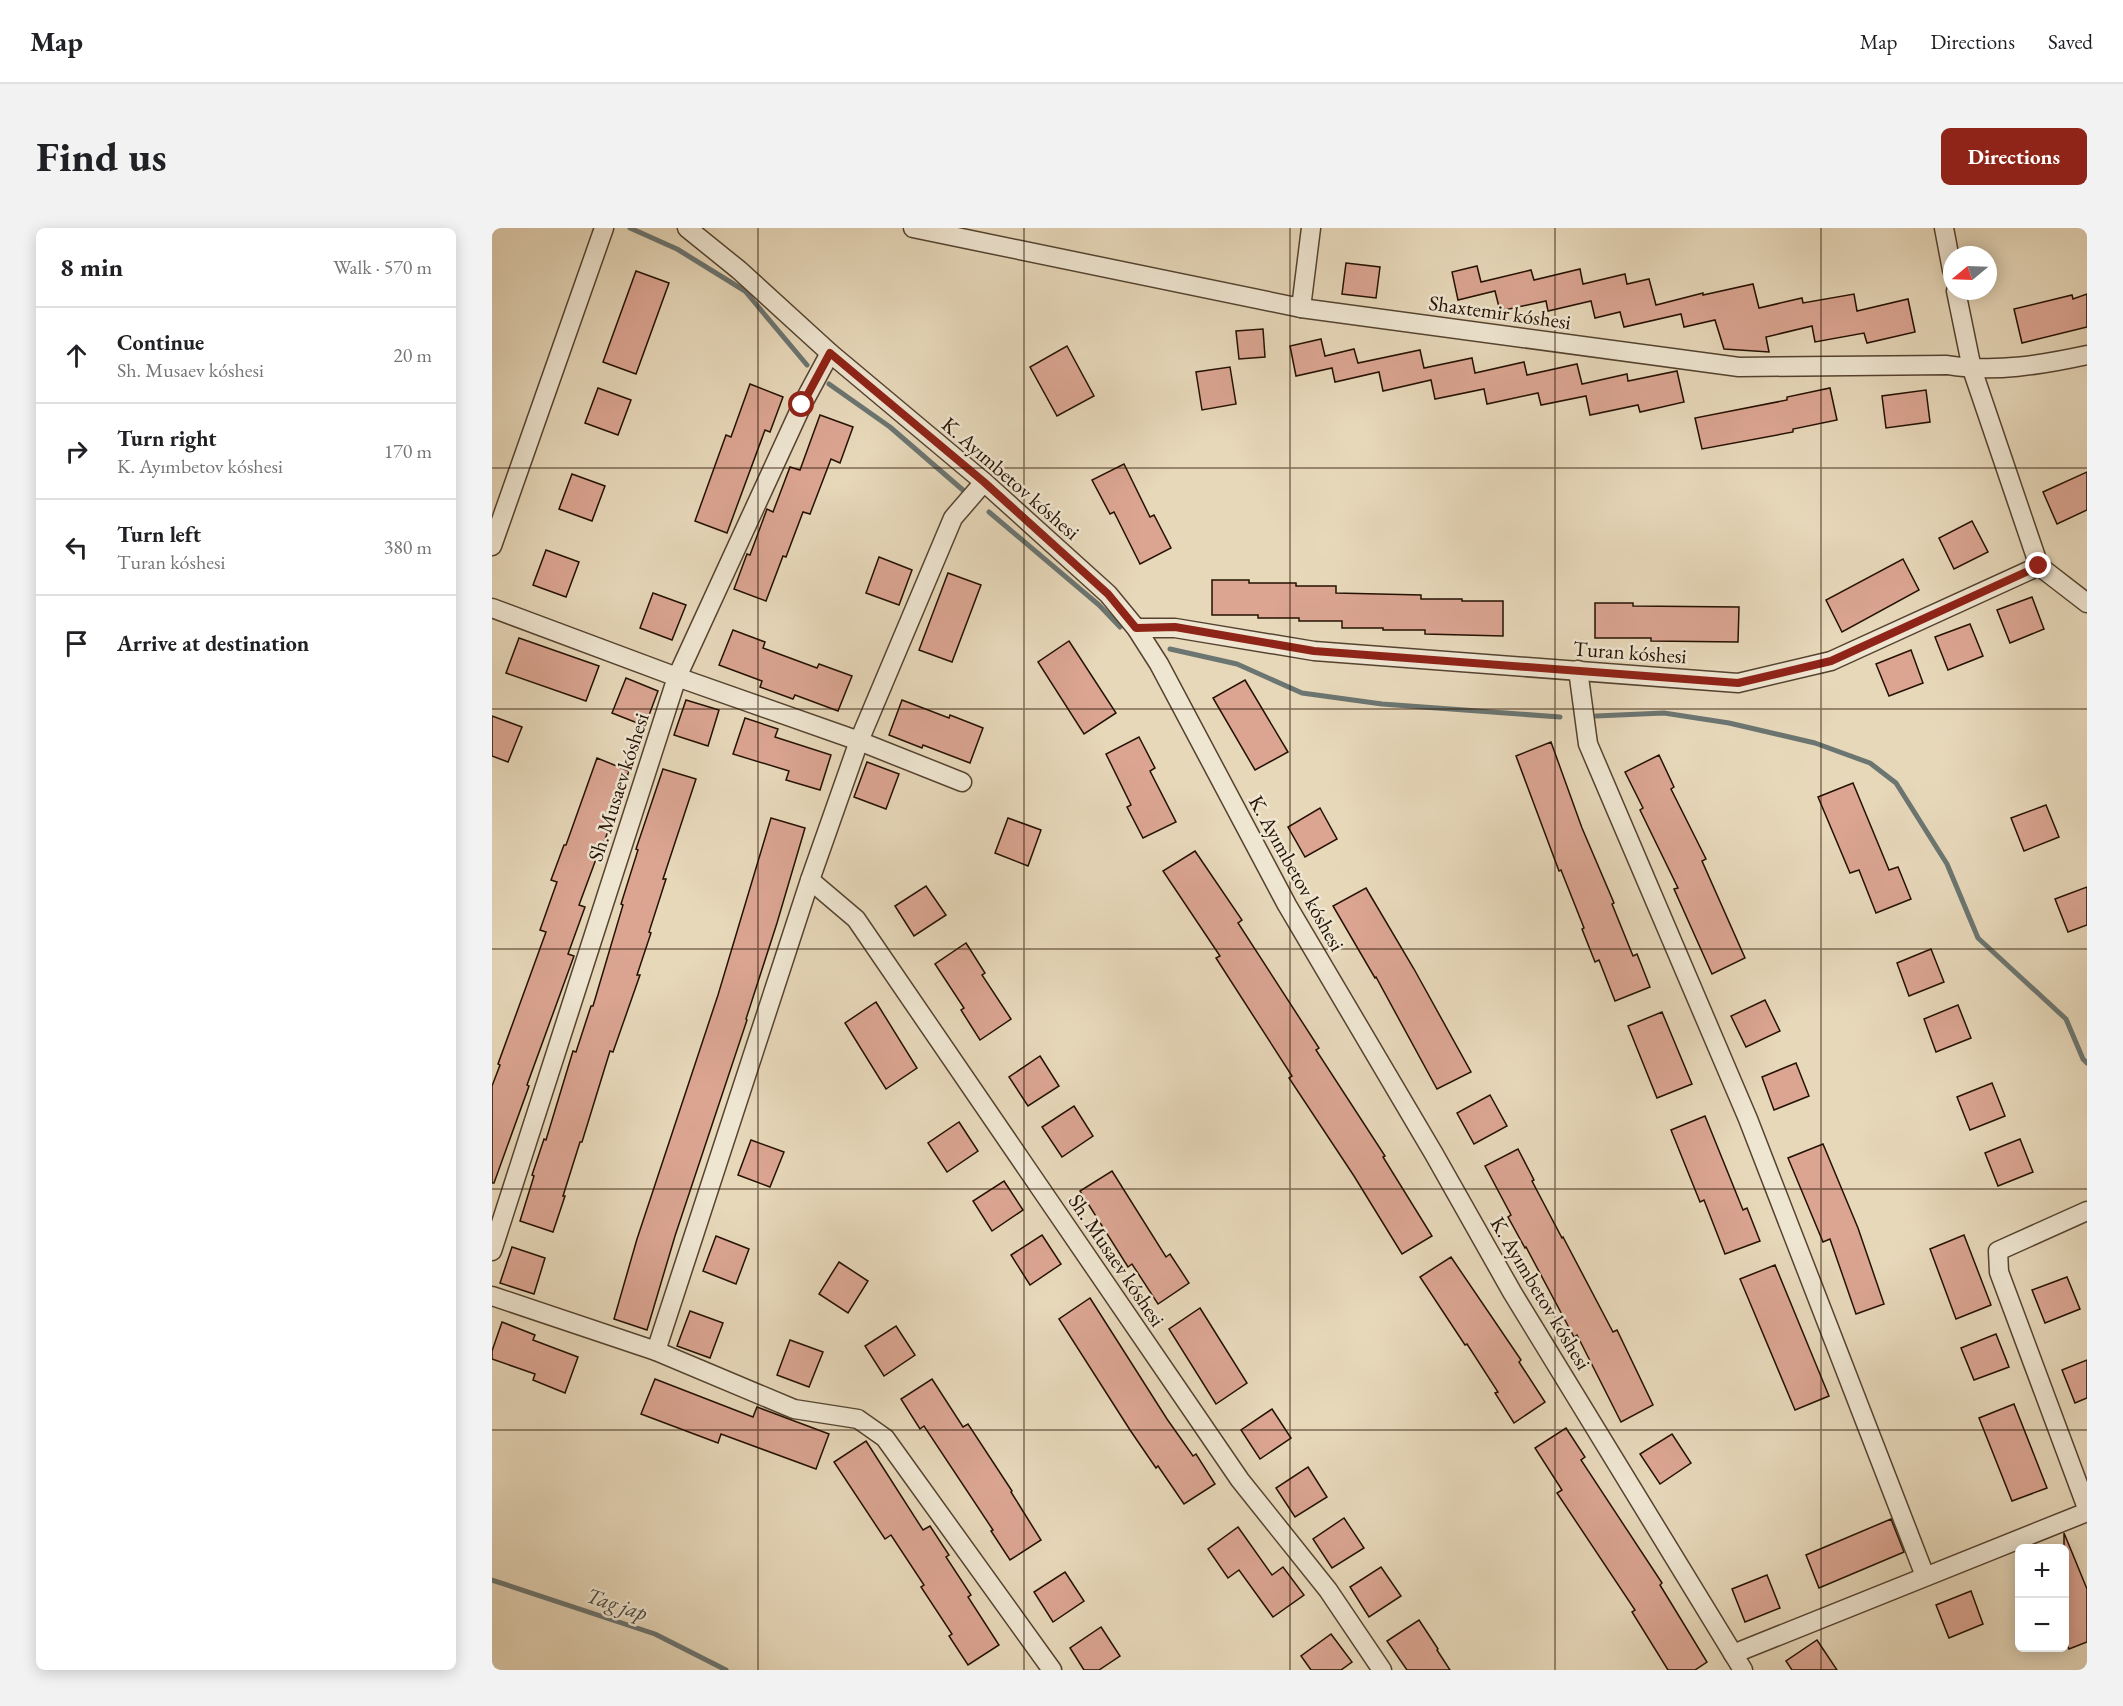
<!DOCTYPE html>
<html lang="en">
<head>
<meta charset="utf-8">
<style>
  :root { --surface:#fff; --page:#f2f2f2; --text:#202124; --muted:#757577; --line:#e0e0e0; --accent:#8f2418 }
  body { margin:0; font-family:"EB Garamond",serif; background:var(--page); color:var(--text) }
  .controls { position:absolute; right:18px; bottom:18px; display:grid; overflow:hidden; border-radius:9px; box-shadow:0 3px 15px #0003 }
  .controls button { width:54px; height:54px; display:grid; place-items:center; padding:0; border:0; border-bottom:2px solid var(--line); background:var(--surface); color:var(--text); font:30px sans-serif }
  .compass { position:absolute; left:1451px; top:18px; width:54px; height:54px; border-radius:50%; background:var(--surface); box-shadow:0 3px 15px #0003; rotate:251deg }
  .stop { position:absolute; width:18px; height:18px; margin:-14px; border:4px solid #8f2418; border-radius:50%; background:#fff }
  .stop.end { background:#8f2418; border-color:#fff; box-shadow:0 2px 6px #0008 }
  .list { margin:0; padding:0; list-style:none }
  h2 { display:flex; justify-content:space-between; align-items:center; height:78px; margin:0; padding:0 24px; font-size:26px }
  h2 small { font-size:20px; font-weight:400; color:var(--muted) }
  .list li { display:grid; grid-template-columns:39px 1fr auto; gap:18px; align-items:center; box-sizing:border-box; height:96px; padding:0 24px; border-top:2px solid var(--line) }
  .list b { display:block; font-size:22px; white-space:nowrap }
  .list p { margin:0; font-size:20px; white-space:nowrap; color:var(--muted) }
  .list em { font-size:20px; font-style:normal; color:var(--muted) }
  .icon { flex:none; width:33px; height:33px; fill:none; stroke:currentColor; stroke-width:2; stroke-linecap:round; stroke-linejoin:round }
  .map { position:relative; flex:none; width:1595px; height:1442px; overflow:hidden; border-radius:9px }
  header { display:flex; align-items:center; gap:36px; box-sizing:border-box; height:84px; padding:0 30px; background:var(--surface); border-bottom:2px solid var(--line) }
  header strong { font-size:28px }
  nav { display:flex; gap:33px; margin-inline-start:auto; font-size:21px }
  .intro { display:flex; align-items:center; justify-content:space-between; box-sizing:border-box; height:144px; padding:0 36px }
  h1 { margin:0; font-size:42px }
  .button { padding:15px 27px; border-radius:9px; background:var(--accent); color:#fff; font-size:21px; font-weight:700 }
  main { display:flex; gap:36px; padding:0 36px }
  aside { flex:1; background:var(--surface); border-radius:9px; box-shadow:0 3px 15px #0003 }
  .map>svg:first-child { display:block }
</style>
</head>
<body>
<header>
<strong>Map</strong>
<nav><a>Map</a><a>Directions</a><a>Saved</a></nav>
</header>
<div class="intro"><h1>Find us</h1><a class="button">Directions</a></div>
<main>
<aside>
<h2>8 min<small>Walk · 570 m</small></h2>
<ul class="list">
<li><svg class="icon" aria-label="ahead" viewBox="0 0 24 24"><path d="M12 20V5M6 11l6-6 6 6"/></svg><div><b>Continue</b><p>Sh. Musaev kóshesi</p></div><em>20 m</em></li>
<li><svg class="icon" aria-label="right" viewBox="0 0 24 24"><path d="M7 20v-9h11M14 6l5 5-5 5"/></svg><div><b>Turn right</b><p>K. Ayımbetov kóshesi</p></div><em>170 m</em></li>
<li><svg class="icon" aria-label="left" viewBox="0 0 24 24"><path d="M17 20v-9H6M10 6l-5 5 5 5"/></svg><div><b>Turn left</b><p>Turan kóshesi</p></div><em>380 m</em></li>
<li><svg class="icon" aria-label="arrive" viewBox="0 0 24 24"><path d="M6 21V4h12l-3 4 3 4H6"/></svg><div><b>Arrive at destination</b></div></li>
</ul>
</aside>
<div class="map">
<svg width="1595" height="1442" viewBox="0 0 1595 1442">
  <rect width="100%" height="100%" fill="#e7d8ba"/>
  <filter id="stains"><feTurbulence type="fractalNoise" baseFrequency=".00333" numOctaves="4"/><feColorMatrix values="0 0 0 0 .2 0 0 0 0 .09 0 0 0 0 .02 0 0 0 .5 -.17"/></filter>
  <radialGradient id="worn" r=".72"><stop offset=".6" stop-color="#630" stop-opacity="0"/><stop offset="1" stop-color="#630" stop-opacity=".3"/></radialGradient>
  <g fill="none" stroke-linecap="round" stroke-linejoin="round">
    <!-- stream -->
    <g stroke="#6b7571" stroke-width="5">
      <path d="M138,0L185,21L253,63L315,137"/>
      <path d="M337,156L398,199L472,263"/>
      <path d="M497,284L607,377L628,399"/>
      <path d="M678,421L745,436L810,465L890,476L1068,489"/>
      <path d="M1104,488L1172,485L1237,495L1323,515L1378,535L1404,555L1455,636L1486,710L1574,791L1591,831L1595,835"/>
      <path d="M0,1352L163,1406L234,1442"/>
    </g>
  </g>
  <!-- building -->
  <g fill="#dba592" stroke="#241102" stroke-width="1.5">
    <path d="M854,35L888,39L884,70L850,66Z"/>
    <path d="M985,38L989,54L1039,42L1042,52L1088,41L1091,56L1133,46L1135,56L1157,51L1164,77L1211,65V67L1261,56L1267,80L1310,70L1311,75L1362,66L1365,83L1416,71L1423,104L1375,115L1372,105L1323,114L1320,98L1274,109L1277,124L1232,121L1223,92L1192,99L1189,86L1132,99L1128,84L1103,90L1099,73L1056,83L1054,73L1008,83L1003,63L966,72L960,44Z"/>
    <path d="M144,43L177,55L144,146L111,134Z"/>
    <path d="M1595,66V99L1530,115L1522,81L1580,67L1581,71Z"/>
    <path d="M771,101L773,129L747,131L744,103Z"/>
    <path d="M829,111L833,128L862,121L866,135L928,122L932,140L980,130L983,145L1032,134L1035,147L1085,136L1090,156L1135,146L1136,153L1185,143L1192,174L1148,184L1146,177L1098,187L1094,168L1049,177L1046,165L995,176L992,161L943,171L939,152L891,163L887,144L843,154L840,140L804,148L798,118Z"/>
    <path d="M575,118L602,168L565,188L538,139Z"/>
    <path d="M738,139L744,176L710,182L704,144Z"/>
    <path d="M258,156L291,169L278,204L273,202L235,305L203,293L234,207L239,209Z"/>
    <path d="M106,160L139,172L126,207L93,195Z"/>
    <path d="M1338,160L1345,192L1301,201V204L1210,221L1203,190L1295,172V169Z"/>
    <path d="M1434,162L1438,194L1394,200L1390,168Z"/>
    <path d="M328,187L361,199L348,235L339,231L318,286L311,284L294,329L291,328L274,373L242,361L255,326L258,327L275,281L281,284L298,239L308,242Z"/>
    <path d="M632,236L658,289L662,287L679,320L648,336L622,284L618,286L600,252Z"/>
    <path d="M1595,244V282L1565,296L1551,264Z"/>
    <path d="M80,246L113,258L100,293L67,281Z"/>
    <path d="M1480,293L1496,324L1462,341L1447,310Z"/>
    <path d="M54,322L87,334L74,369L41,357Z"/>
    <path d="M387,329L420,342L407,377L374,365Z"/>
    <path d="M1411,331L1427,362L1350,404L1334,372Z"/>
    <path d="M456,345L489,357L460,434L427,422Z"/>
    <path d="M720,352H757V355H804V358H844V365L929,367V371H970V373H1011V408L933,406V402H891V400H850V393H807V390H766V387H720Z"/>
    <path d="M161,365L194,377L180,412L148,400Z"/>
    <path d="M1540,369L1552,401L1518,415L1505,382Z"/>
    <path d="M1103,375H1141V378L1247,379L1246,414L1159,413V410H1103Z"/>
    <path d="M1478,396L1491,428L1456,442L1443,409Z"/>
    <path d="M241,402L273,414L271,420L325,440L327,436L360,448L346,483L303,467L301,471L268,459L270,453L227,437Z"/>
    <path d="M27,410L107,438L94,473L14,445Z"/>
    <path d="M577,413L624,485L592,506L546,434Z"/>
    <path d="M1419,422L1431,455L1397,468L1384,436Z"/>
    <path d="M134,450L166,463L153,498L120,485Z"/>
    <path d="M753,452L796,524L763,542L721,470Z"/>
    <path d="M194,472L227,482L216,518L182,507Z"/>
    <path d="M410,472L457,490L458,487L491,500L478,535L431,517L430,520L397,507Z"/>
    <path d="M0,488L30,499L16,534L0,528Z"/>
    <path d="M253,490L286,501L283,509L339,527L328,562L294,552L297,543L241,526Z"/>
    <path d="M647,509L663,540L658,543L684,594L651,610L635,579L639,577L614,526Z"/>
    <path d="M1059,514L1090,600L1122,675L1120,676L1141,728L1145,726L1158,759L1123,773L1107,732L1103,734L1090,701L1092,700L1069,642L1067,643L1024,528Z"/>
    <path d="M1167,527L1182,559L1179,561L1214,631L1210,633L1253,730L1220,746L1182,661L1186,660L1148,582L1151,580L1133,544Z"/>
    <path d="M105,530L137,543L109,623H107L87,677L93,679L76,726L82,728L35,857L37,858L2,955H0V858L8,837L6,836L54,704L48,702L65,654L59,652L72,617H74Z"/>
    <path d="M375,534L407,546L394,581L362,569Z"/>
    <path d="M171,541L204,551L171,651H174L157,704L159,705L145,747H148L121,824L118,823L90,914H88L71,968H73L61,1004L28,993L42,948L40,947L52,911L54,912L81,823L84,824L99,778H101L131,677L129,676L146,622L144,621Z"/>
    <path d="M1361,555L1397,642L1406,639L1419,671L1384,685L1367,642L1358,645L1326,569Z"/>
    <path d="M1554,577L1567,609L1532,623L1519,590Z"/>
    <path d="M828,580L845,611L813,629L796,599Z"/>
    <path d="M279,590L313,600L285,695L254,791L255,792L183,1008L155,1102L122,1091L145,1011L226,767Z"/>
    <path d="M516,590L549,602L536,638L503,625Z"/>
    <path d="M703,623L750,692L746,695L827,820L824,822L893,928L891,929L940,1008L910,1026L862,948L797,850L800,848L724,730L728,728L671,643Z"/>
    <path d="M434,658L454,687L422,708L403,678Z"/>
    <path d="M1595,659V697L1576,704L1563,671Z"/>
    <path d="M874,660L922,741L979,844L945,861L884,749L883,750L841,678Z"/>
    <path d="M474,715L493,745L490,747L519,791L488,812L469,782L472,780L443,736Z"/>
    <path d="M1439,721L1452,754L1417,768L1405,735Z"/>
    <path d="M1273,772L1288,803L1254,819L1239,788Z"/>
    <path d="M384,774L425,840L394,861L353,795Z"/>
    <path d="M1466,777L1479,810L1444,824L1432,791Z"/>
    <path d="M1170,784L1200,856L1165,870L1136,798Z"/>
    <path d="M548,828L567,858L536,878L517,849Z"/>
    <path d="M1304,835L1317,868L1282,882L1270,849Z"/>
    <path d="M1500,855L1513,888L1478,902L1465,869Z"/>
    <path d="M998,867L1015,898L982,916L965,885Z"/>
    <path d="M582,878L601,908L570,929L550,899Z"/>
    <path d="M1213,888L1251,982L1255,980L1268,1013L1233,1026L1212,972L1208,974L1179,902Z"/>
    <path d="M467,894L486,923L455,944L436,915Z"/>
    <path d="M1528,911L1541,944L1506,958L1493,925Z"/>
    <path d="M259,912L292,924L278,959L246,947Z"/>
    <path d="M1331,916L1366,1000L1392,1076L1364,1086L1338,1011L1331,1014L1296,930Z"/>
    <path d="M1026,921L1042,952L1040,953L1070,1010L1071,1009L1121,1104L1125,1102L1161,1177L1129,1194L1085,1107L1082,1109L1034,1019L1033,1020L1016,989L1019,987L993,938Z"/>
    <path d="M620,943L674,1029L678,1026L697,1055L666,1076L640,1036L636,1039L588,963Z"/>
    <path d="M512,953L531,982L500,1003L481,973Z"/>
    <path d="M550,1007L569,1036L538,1057L519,1027Z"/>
    <path d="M1472,1007L1499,1077L1464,1091L1438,1021Z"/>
    <path d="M224,1008L257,1021L244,1056L211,1043Z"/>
    <path d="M20,1019L53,1030L42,1066L8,1055Z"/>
    <path d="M959,1029L1029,1132L1027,1134L1053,1174L1022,1195L1003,1165L1006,1164L975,1116L973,1117L928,1049Z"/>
    <path d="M347,1034L376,1053L356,1085L327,1066Z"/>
    <path d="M1283,1037L1337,1168L1303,1182L1248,1051Z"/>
    <path d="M1575,1049L1588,1081L1553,1095L1540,1062Z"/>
    <path d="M598,1070L675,1191L701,1228L704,1226L723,1256L692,1276L666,1238L664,1240L638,1202L567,1091Z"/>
    <path d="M708,1080L755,1155L724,1176L677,1101Z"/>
    <path d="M198,1083L231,1095L218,1130L185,1118Z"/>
    <path d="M10,1094L43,1107L41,1112L86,1129L73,1165L41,1152L43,1146L0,1131V1123Z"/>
    <path d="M404,1098L423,1127L392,1148L373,1118Z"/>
    <path d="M1504,1106L1517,1139L1482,1152L1469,1120Z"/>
    <path d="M298,1112L331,1124L317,1159L285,1147Z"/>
    <path d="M1595,1132V1170L1583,1175L1570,1142Z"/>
    <path d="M163,1151L261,1189L265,1179L337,1206L324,1241L229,1206L226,1215L149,1186Z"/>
    <path d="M440,1151L471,1199L476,1196L520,1263L519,1264L549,1312L518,1332L499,1303L501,1302L432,1198L428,1201L409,1171Z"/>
    <path d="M1522,1176L1555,1260L1520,1273L1487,1190Z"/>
    <path d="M780,1181L799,1210L768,1231L749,1202Z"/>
    <path d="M1074,1200L1093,1229L1089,1232L1170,1355L1168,1357L1215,1434L1203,1442H1176L1140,1384L1143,1382L1065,1265L1070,1262L1043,1220Z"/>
    <path d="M1180,1206L1199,1235L1168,1256L1148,1226Z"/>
    <path d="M374,1213L431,1302L438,1298L457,1327L454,1329L479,1367L476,1369L507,1417L476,1437L457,1408L460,1406L429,1359L432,1357L399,1307L393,1311L342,1234Z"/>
    <path d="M816,1239L835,1269L803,1289L784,1260Z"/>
    <path d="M852,1290L872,1320L840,1340L821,1311Z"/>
    <path d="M1399,1291L1412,1324L1327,1360L1314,1327Z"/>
    <path d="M746,1299L780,1347L791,1339L812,1367L781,1389L747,1342L736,1350L716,1321Z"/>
    <path d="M1572,1305L1595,1361V1414L1577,1421L1572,1410Z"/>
    <path d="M889,1339L909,1368L877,1389L858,1359Z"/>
    <path d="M573,1344L592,1373L561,1394L542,1364Z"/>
    <path d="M1275,1347L1288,1380L1253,1394L1240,1361Z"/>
    <path d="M1479,1363L1491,1396L1457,1410L1444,1377Z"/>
    <path d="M927,1392L946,1421L945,1422L958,1442H915L895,1413Z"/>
    <path d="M609,1399L628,1428L607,1442H592L578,1420Z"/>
    <path d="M839,1406L860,1434L849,1442H819L809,1428Z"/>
    <path d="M1325,1412L1345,1442H1300L1294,1433Z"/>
  </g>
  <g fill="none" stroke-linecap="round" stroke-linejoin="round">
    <!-- minor casing -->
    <g stroke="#554330" stroke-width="21">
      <g id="minor">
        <path d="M195,0L247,42L338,125L492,254L616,366L644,400L667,436L795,677L942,926L1020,1064L1251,1442"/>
        <path d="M421,0L809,80L1247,139L1455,137C1502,145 1549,137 1595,127"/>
        <path d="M1452,0L1460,42"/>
        <path d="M1464,63L1480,141L1547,338"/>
        <path d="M809,80L819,0"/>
        <path d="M0,318L112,0"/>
        <path d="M0,380L185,449L367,513L470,554"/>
        <path d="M644,400H683L822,423L1246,455L1339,433L1547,338L1595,375"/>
        <path d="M1086,442L1096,516L1256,891L1433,1348"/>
        <path d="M318,652L364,691L748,1252L836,1362L890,1442"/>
        <path d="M1595,983L1506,1023L1507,1044L1595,1280"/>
        <path d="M0,1023L185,449L310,177L338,125"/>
        <path d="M0,1068L164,1123L302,1181L366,1191L393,1210L560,1442"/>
        <path d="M164,1123L318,652L367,513L461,290L492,254"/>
        <path d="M1241,1426L1595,1284"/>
      </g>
    </g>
    <!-- minor -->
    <use href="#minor" stroke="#efe6d2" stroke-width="18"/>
  </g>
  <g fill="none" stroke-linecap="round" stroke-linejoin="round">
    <!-- route -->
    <path stroke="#8f2418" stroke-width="8" d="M310,177L338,125L492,254L616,366L644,400L683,399L822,423L1246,455L1339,433L1547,338"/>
  </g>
  <!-- grid -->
  <path fill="none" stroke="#241102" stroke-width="1.5" stroke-opacity="0.55" d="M266,0V1442M532,0V1442M798,0V1442M1063,0V1442M1329,0V1442M0,240H1595M0,481H1595M0,721H1595M0,961H1595M0,1202H1595"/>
  <g text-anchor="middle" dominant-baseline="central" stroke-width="5" stroke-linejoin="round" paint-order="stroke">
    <!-- street labels -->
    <g font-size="21" fill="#241102" stroke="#efe6d2">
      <text transform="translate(1008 84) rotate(8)">Shaxtemir kóshesi</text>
      <text transform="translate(519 250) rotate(41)">K. Ayımbetov kóshesi</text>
      <text transform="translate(1138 424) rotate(4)">Turan kóshesi</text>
      <text transform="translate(126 559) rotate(-72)">Sh. Musaev kóshesi</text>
      <text transform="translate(805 645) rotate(61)">K. Ayımbetov kóshesi</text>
      <text transform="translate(625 1032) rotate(56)">Sh. Musaev kóshesi</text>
      <text transform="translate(1049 1065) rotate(59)">K. Ayımbetov kóshesi</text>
    </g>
    <!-- water labels -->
    <g font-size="22" font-style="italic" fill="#4e4b43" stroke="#efe6d2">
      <text transform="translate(125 1376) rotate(18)">Tag jap</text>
    </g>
  </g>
  <rect width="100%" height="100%" filter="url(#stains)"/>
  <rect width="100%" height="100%" fill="url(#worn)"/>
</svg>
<div class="controls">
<button>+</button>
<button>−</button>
</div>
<svg class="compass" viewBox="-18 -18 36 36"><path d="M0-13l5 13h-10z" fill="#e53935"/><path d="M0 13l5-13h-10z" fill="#757577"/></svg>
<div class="stop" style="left:310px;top:177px"></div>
<div class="stop end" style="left:1547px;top:338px"></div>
</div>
</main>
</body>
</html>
